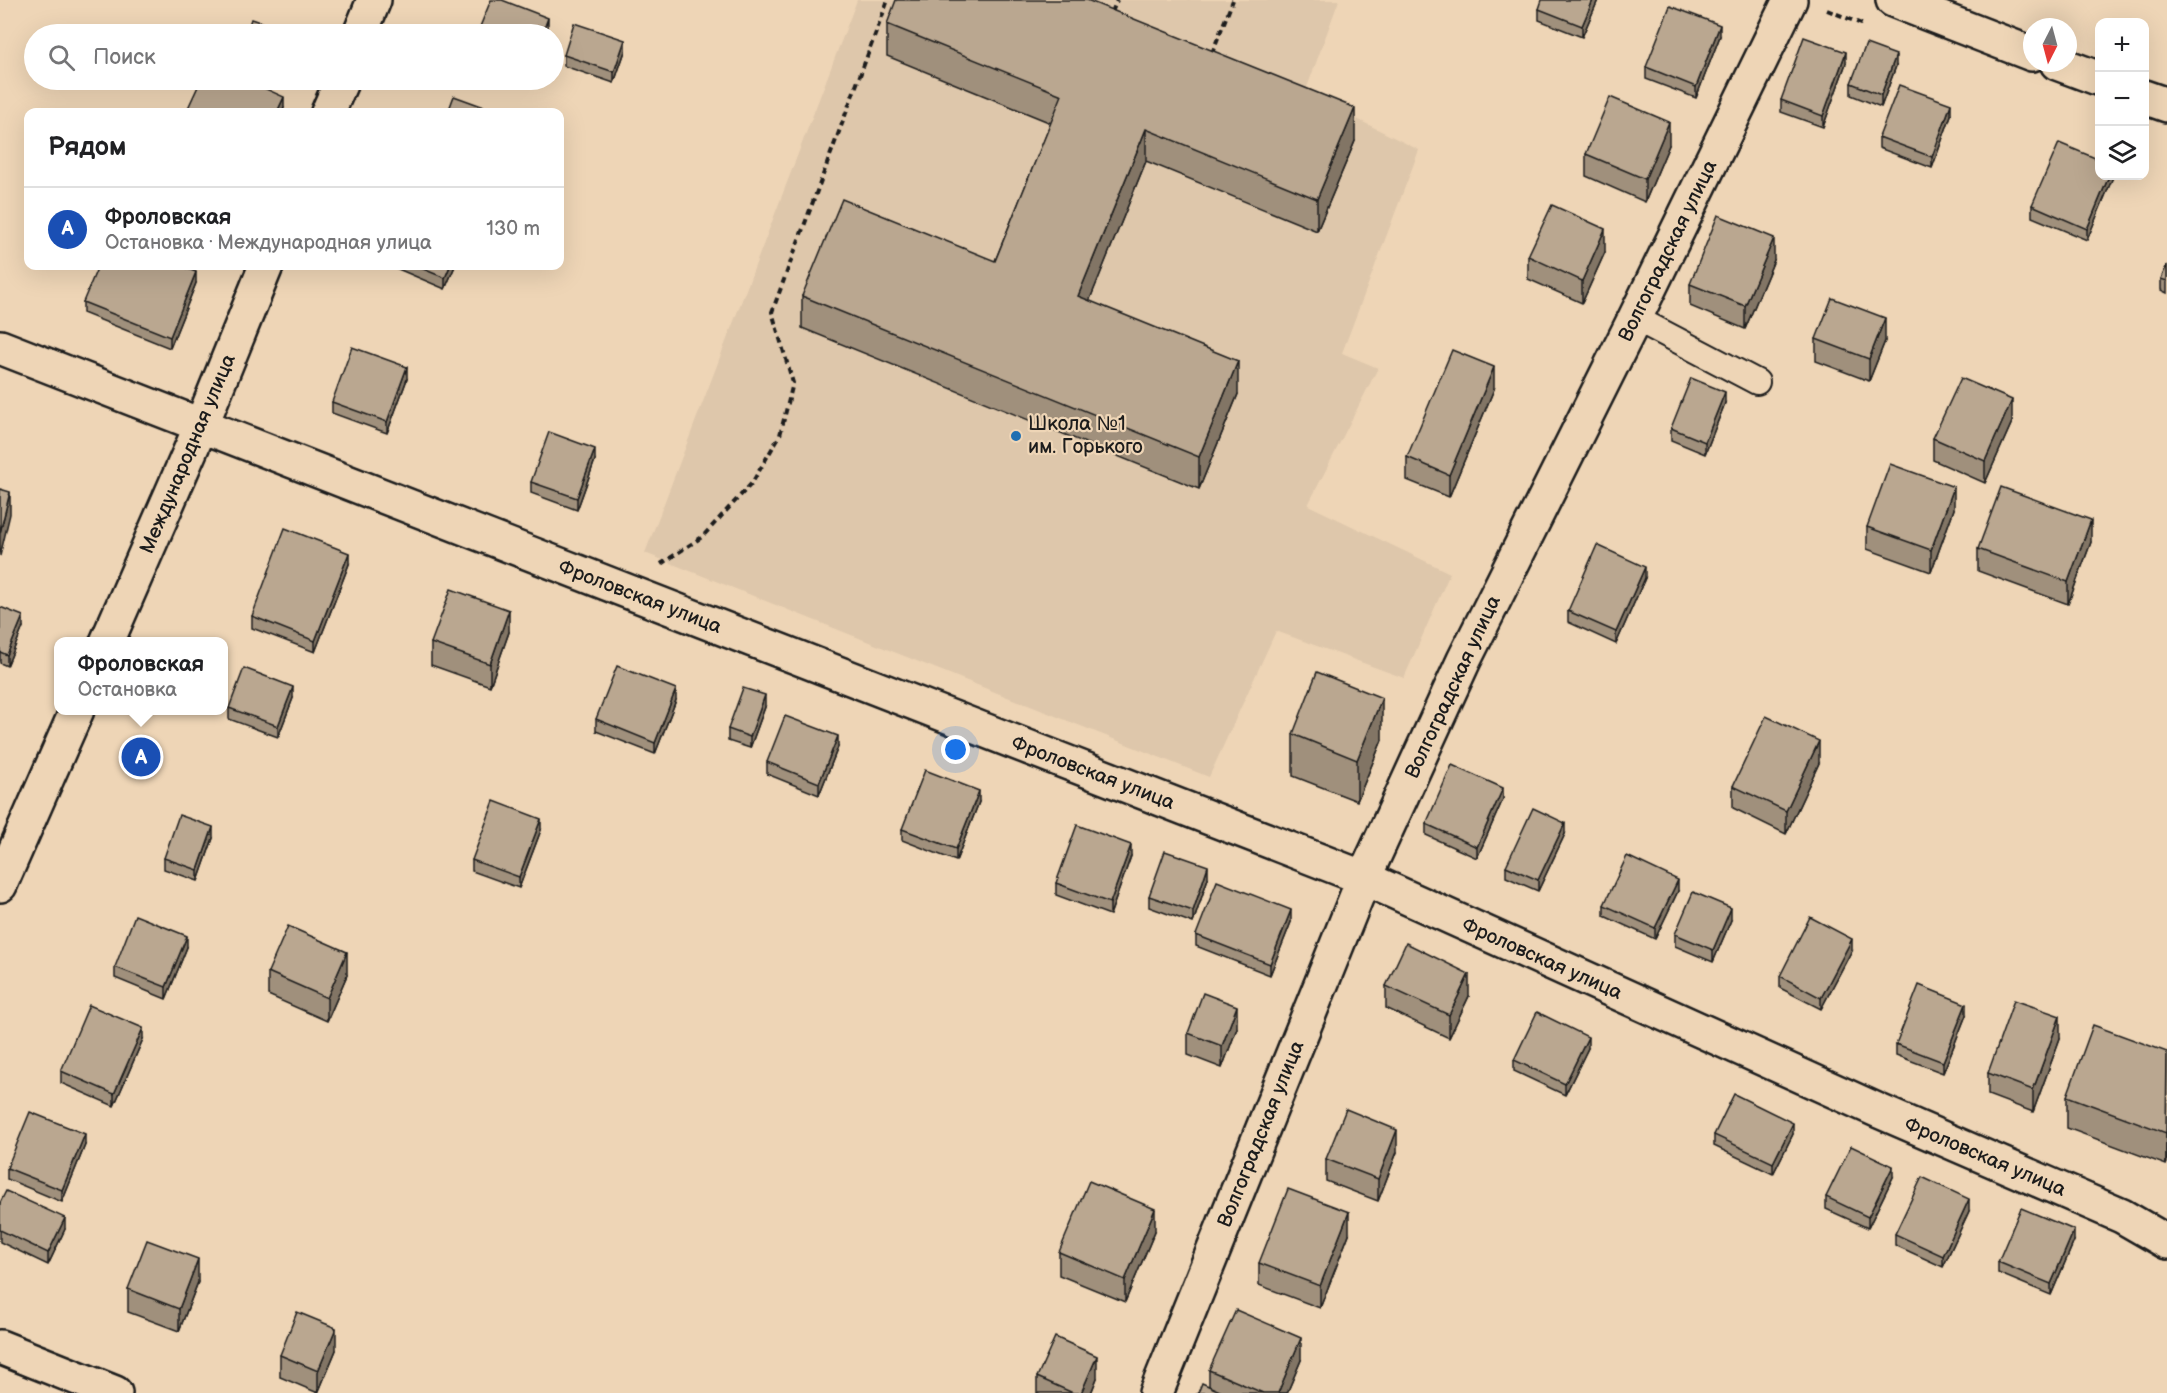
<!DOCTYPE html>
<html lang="ru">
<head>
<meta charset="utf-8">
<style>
  :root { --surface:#fff; --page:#f2f2f2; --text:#202124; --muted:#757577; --line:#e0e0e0; --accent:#b45309 }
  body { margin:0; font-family:"Balsamiq Sans",sans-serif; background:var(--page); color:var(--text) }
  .controls { position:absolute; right:18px; top:18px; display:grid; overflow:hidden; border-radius:12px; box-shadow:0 6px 24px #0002 }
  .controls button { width:54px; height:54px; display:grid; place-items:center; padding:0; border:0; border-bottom:2px solid var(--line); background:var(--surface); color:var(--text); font:30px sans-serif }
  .compass { position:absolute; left:2023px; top:18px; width:54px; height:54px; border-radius:50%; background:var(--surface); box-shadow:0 6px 24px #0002; rotate:186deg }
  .you { position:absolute; left:956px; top:750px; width:21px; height:21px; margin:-15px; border:4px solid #fff; border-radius:50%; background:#1a73e8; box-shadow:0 0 0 9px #1a73e833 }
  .badge { display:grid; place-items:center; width:39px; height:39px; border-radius:50%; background:var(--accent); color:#fff; font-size:20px; font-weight:700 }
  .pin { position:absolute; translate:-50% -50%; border:3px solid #fff; box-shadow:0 2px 6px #0006 }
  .popup { position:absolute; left:54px; top:637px; width:174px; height:78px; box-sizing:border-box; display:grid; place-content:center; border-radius:12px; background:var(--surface); filter:drop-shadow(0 2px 4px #0005); font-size:20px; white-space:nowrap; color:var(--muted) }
  .popup b { font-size:22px; color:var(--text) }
  .popup::after { content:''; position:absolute; left:50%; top:100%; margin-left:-12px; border:12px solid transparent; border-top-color:var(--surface) }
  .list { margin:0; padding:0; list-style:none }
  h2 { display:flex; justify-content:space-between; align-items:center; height:78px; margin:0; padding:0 24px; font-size:26px }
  h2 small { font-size:20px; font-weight:400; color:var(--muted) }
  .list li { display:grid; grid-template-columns:39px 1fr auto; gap:18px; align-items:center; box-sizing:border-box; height:84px; padding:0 24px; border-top:2px solid var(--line) }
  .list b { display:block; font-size:22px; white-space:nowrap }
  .list p { margin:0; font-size:20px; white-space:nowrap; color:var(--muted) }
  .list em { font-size:20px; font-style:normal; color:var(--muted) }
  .icon { flex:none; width:33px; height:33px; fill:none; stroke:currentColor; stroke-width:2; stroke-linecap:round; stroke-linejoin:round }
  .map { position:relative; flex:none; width:2167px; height:1393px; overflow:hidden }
  .search { position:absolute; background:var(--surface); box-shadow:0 6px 24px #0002; left:24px; top:24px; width:540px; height:66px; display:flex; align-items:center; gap:15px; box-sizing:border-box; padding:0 21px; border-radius:33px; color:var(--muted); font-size:22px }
  .panel { position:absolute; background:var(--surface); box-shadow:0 6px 24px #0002; left:24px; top:108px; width:540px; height:162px; border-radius:12px }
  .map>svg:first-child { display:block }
</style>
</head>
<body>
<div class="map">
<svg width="2167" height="1393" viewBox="0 0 2167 1393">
  <rect width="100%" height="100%" fill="#eed5b6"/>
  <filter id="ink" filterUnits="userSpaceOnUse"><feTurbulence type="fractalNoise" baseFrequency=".0167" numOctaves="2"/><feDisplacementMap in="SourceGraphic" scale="12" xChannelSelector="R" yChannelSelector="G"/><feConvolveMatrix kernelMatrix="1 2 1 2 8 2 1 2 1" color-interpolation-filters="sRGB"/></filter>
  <g filter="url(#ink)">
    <!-- built -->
    <path fill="#dec7ab" d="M857,0H1339L1305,93L1419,150L1342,353L1378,368L1308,505L1450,573L1404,678L1276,631L1209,777L645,553Z"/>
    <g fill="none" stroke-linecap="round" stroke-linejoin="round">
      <!-- service casing -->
      <g stroke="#1c1c1c" stroke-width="28">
        <path id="service" d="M1635,318L1757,382"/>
      </g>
      <!-- minor casing -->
      <g stroke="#1c1c1c" stroke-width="38">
        <g id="minor">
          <path d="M1893,0L2032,54"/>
          <path d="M2057,63L2100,79"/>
          <path d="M2144,97L2167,105"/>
          <path d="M0,347L1364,878L1879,1111L2122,1216L2167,1242"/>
          <path d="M0,1347L115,1393"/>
          <path d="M1156,1393L1364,878L1464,660L1635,318L1790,0"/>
        </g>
      </g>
      <!-- tertiary casing -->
      <g stroke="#1c1c1c" stroke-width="38">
        <g id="tertiary">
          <path d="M360,34L374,0"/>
          <path d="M328,112L342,80"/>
          <path d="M107,642L201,426L266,266"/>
          <path d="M0,885L77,710"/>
        </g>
      </g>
      <!-- path -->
      <g stroke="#1c1c1c" stroke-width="4" stroke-dasharray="6 4.5" stroke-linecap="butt">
        <path d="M1827,10L1864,25"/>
        <path d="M1112,12L1117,0"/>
        <path d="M1212,53L1233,0"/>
        <path d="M661,564L702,537L752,483L780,435L793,383L772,312L888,0"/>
      </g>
      <!-- service -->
      <use href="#service" stroke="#eed5b6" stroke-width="24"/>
      <!-- minor -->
      <use href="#minor" stroke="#eed5b6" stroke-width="33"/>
      <!-- tertiary -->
      <use href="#tertiary" stroke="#eed5b6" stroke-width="33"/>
    </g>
    <!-- wall -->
    <g fill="#a0907c" stroke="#1c1c1c" stroke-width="1.5">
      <path d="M1598,0L1582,37L1539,20V9Z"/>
      <path d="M887,24L1355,141L1317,231L1146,161L1089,301L1238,394L1199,489L802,328V296L995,261L1051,123L887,56Z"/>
      <path d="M1720,36L1696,98L1646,79V67Z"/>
      <path d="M625,51L614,83L564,66V55Z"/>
      <path d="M1846,63L1823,127L1781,112V100Z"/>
      <path d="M1896,66L1881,107L1851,95V83Z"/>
      <path d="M188,108H284L282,112H188Z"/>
      <path d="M1951,115L1932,168L1879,148V137Z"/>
      <path d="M1669,145L1645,202L1586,176V154Z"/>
      <path d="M2113,176L2087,240L2032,217V205Z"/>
      <path d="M1605,252L1582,303L1528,279V256Z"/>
      <path d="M1774,260L1745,329L1690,306V284Z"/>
      <path d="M2167,265V293L2161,290V279Z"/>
      <path d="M391,266H455L445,289Z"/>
      <path d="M196,283L170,348L83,313V302Z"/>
      <path d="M1816,339L1885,341L1869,381L1816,361Z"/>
      <path d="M407,379L387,433L332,413V402Z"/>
      <path d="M1494,389L1449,497L1407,480V457Z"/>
      <path d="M1725,403L1705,454L1671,440V428Z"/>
      <path d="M2012,422L1985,483L1933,460V438Z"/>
      <path d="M595,460L577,510L531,493V482Z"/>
      <path d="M1954,509L1931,572L1867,549V527Z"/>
      <path d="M2091,542L2068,604L1978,571V549Z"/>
      <path d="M349,564L315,652L252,628V616Z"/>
      <path d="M1645,578L1616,644L1568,622V611Z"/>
      <path d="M0,607L23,627L7,666L0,663Z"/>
      <path d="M509,632L490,686L431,665V643Z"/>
      <path d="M293,698L278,737L229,719V708Z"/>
      <path d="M676,700L655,754L596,731V719Z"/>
      <path d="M765,707L750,748L728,741V729Z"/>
      <path d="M1293,734L1382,740L1357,801L1293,776Z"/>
      <path d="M838,747L819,795L767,774V762Z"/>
      <path d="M1819,763L1786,834L1733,808V786Z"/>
      <path d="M1503,799L1477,858L1426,835V824Z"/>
      <path d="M979,802L956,861L902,840V829Z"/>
      <path d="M541,830L519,888L472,871V860Z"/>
      <path d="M1565,834L1538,891L1506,877V866Z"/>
      <path d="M213,838L198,881L164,869V858Z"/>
      <path d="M1131,856L1110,915L1056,895V883Z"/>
      <path d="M1208,878L1193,923L1149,907V896Z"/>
      <path d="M1678,891L1655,939L1604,916V905Z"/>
      <path d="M1731,920L1713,962L1675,946V934Z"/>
      <path d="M1291,922L1270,975L1196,946V935Z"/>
      <path d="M187,947L166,999L115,978V967Z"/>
      <path d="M1852,950L1821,1009L1780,988V976Z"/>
      <path d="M268,972L347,975L327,1021L268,995Z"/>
      <path d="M1386,986L1469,996L1449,1038L1386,1008Z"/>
      <path d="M1966,1015L1943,1073L1896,1055V1044Z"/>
      <path d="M1237,1028L1222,1068L1188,1055V1033Z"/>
      <path d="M2060,1038L2033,1112L1988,1095V1073Z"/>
      <path d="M143,1039L114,1106L61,1083V1071Z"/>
      <path d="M1588,1048L1565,1095L1514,1071V1060Z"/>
      <path d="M2167,1052L2166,1165L2067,1128V1096Z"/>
      <path d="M1793,1134L1773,1174L1714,1146V1135Z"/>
      <path d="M85,1145L62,1202L7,1179V1168Z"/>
      <path d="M1397,1152L1378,1201L1326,1181V1159Z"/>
      <path d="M1893,1177L1868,1228L1826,1209V1197Z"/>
      <path d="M0,1203L65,1229L48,1265L0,1242Z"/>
      <path d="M1969,1211L1943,1267L1895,1245V1234Z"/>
      <path d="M1155,1231L1125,1302L1059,1275V1252Z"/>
      <path d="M1349,1234L1320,1308L1259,1285V1263Z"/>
      <path d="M2074,1241L2051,1295L1998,1273V1262Z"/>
      <path d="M198,1282L179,1331L128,1312V1289Z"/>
      <path d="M336,1350L318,1393L280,1377V1355Z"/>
      <path d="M1301,1360L1287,1393H1198L1209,1386V1370Z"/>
      <path d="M1037,1377L1097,1378L1091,1393H1037Z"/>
    </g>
    <!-- shaded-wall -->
    <g fill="#827565" stroke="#1c1c1c" stroke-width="1.5">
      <path d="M1593,0H1598L1582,37V26Z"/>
      <path d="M548,18V30L546,34H542Z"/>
      <path d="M1720,25V36L1696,98V87Z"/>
      <path d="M625,40V51L614,83V72Z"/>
      <path d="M1846,52V63L1823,127V116Z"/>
      <path d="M1896,55V66L1881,107V95Z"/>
      <path d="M284,97V108L282,112H277Z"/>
      <path d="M1951,104V115L1932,168V157Z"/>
      <path d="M1355,108V141L1317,231V199Z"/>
      <path d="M1669,122V145L1645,202V179Z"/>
      <path d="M1146,129V161L1078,329V296Z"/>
      <path d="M2109,176H2113V177L2087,240V229Z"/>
      <path d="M1605,229V252L1582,303V281Z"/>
      <path d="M1774,238V260L1745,329V306Z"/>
      <path d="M450,266H455L445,289V278Z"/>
      <path d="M196,272V283L170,348V337Z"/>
      <path d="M1885,318V341L1869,381V359Z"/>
      <path d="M1238,361V394L1199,489V457Z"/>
      <path d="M407,367V379L387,433V422Z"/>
      <path d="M1494,367V389L1449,497V475Z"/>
      <path d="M1725,392V403L1705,454V442Z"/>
      <path d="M2012,400V422L1985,483V461Z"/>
      <path d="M595,449V460L577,510V498Z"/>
      <path d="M1954,487V509L1931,572V550Z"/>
      <path d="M10,492V514L0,556V533Z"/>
      <path d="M2091,520V542L2068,604V582Z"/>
      <path d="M349,553V564L315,652V641Z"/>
      <path d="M1645,567V578L1616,644V632Z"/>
      <path d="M509,610V632L490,686V664Z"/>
      <path d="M23,616V627L7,666V655Z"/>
      <path d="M293,687V698L278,737V726Z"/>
      <path d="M676,689V700L655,754V743Z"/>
      <path d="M765,695V707L750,748V737Z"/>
      <path d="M1382,698V740L1357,801V760Z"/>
      <path d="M838,736V747L819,795V783Z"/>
      <path d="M1819,741V763L1786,834V811Z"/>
      <path d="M1503,788V799L1477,858V847Z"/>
      <path d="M979,791V802L956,861V849Z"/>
      <path d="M541,819V830L519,888V877Z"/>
      <path d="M1565,823V834L1538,891V880Z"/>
      <path d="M213,827V838L198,881V870Z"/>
      <path d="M1131,845V856L1110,915V903Z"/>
      <path d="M1208,866V878L1193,923V911Z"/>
      <path d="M1678,880V891L1655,939V928Z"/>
      <path d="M1731,908V920L1713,962V950Z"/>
      <path d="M1291,910V922L1270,975V964Z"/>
      <path d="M187,936V947L166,999V987Z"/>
      <path d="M1852,939V950L1821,1009V998Z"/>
      <path d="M347,952V975L327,1021V998Z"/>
      <path d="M1469,974V996L1449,1038V1015Z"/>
      <path d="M1966,1004V1015L1943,1073V1062Z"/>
      <path d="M1237,1006V1028L1222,1068V1046Z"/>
      <path d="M2060,1016V1038L2033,1112V1090Z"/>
      <path d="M143,1028V1039L114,1106V1094Z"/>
      <path d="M1588,1037V1048L1565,1095V1084Z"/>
      <path d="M1793,1123V1134L1773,1174V1163Z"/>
      <path d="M1397,1130V1152L1378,1201V1179Z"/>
      <path d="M2167,1131V1163L2166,1165V1133Z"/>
      <path d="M85,1134V1145L62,1202V1190Z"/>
      <path d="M1893,1166V1177L1868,1228V1217Z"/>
      <path d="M1969,1199V1211L1943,1267V1256Z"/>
      <path d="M1155,1209V1231L1125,1302V1280Z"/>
      <path d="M1349,1212V1234L1320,1308V1286Z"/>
      <path d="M65,1218V1229L48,1265V1253Z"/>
      <path d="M2074,1230V1241L2051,1295V1284Z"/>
      <path d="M198,1259V1282L179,1331V1309Z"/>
      <path d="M336,1328V1350L318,1393V1371Z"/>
      <path d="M1301,1338V1360L1287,1393H1278Z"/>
      <path d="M1097,1356V1378L1091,1393H1081Z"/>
    </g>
    <!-- building -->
    <g fill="#baa790" stroke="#1c1c1c" stroke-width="1.5">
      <path d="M491,0H502L548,18L542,34H477Z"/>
      <path d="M896,0H1087L1355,108L1317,199L1146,129L1078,296L1238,361L1199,457L802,296L842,199L995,261L1062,95L887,24Z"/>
      <path d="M1542,0H1593L1582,26L1539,9Z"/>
      <path d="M1670,6L1720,25L1696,87L1646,67Z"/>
      <path d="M251,19L296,34H246Z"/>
      <path d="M574,23L625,40L614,72L564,55Z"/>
      <path d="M1804,37L1846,52L1823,116L1781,100Z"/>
      <path d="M1866,44L1896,55L1881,95L1851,83Z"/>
      <path d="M201,80H246L284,97L277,112H199L188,108Z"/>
      <path d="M1899,85L1951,104L1932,157L1879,137Z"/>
      <path d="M454,96L498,112H448Z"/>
      <path d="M1610,97L1669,122L1645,179L1586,154Z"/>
      <path d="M2059,143L2100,160V176H2109L2087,229L2032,205Z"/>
      <path d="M1552,205L1605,229L1582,281L1528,256Z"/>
      <path d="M1718,215L1774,238L1745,306L1690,284Z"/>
      <path d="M2167,265V281L2161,279Z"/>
      <path d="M98,266H180L196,272L170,337L83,302Z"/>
      <path d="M416,266H450L445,278Z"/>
      <path d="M1832,298L1885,318L1869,359L1816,339Z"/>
      <path d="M352,347L407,367L387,422L332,402Z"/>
      <path d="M1452,350L1494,367L1449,475L1407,457Z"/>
      <path d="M1691,378L1725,392L1705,442L1671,428Z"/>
      <path d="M1961,378L2012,400L1985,461L1933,438Z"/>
      <path d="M549,432L595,449L577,498L531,482Z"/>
      <path d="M1890,464L1954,487L1931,550L1867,527Z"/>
      <path d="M2001,487L2091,520L2068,582L1978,549Z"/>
      <path d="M0,489L10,492L0,533Z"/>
      <path d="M285,528L349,553L315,641L252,616Z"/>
      <path d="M1597,545L1645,567L1616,632L1568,611Z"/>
      <path d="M451,589L509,610L490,664L431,643Z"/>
      <path d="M0,607L23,616L7,655L0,652Z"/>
      <path d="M617,666L676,689L655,743L596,719Z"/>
      <path d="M244,668L293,687L278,726L229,708Z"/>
      <path d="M1317,672L1382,698L1357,760L1293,734Z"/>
      <path d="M743,688L765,695L750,737L728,729Z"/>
      <path d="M785,716L838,736L819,783L767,762Z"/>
      <path d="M1766,716L1819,741L1786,811L1733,786Z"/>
      <path d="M1452,765L1503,788L1477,847L1426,824Z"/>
      <path d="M925,770L979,791L956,849L902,829Z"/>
      <path d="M494,801L541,819L519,877L472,860Z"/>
      <path d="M1533,808L1565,823L1538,880L1506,866Z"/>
      <path d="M179,815L213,827L198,870L164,858Z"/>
      <path d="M1077,825L1131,845L1110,903L1056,883Z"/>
      <path d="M1165,851L1208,866L1193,911L1149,896Z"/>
      <path d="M1627,856L1678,880L1655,928L1604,905Z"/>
      <path d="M1217,881L1291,910L1270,964L1196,935Z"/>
      <path d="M1693,892L1731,908L1713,950L1675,934Z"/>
      <path d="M135,915L187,936L166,987L115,967Z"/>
      <path d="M1810,917L1852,939L1821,998L1780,976Z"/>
      <path d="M288,926L347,952L327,998L268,972Z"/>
      <path d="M1406,943L1469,974L1449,1015L1386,986Z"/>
      <path d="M1919,985L1966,1004L1943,1062L1896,1044Z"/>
      <path d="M1203,993L1237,1006L1222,1046L1188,1033Z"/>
      <path d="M2014,1000L2060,1016L2033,1090L1988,1073Z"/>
      <path d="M89,1005L143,1028L114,1094L61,1071Z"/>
      <path d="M1537,1012L1588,1037L1565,1084L1514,1060Z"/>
      <path d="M2093,1025L2167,1052L2166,1133L2067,1096Z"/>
      <path d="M1734,1094L1793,1123L1773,1163L1714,1135Z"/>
      <path d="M1346,1109L1397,1130L1378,1179L1326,1159Z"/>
      <path d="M30,1112L85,1134L62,1190L7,1168Z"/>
      <path d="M1851,1146L1893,1166L1868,1217L1826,1197Z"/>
      <path d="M1922,1177L1969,1199L1943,1256L1895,1234Z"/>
      <path d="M1089,1181L1155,1209L1125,1280L1059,1252Z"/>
      <path d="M1288,1189L1349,1212L1320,1286L1259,1263Z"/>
      <path d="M6,1191L65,1218L48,1253L0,1230V1203Z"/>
      <path d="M2021,1208L2074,1230L2051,1284L1998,1262Z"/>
      <path d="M147,1240L198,1259L179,1309L128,1289Z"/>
      <path d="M1236,1310L1301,1338L1278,1393H1263L1209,1370Z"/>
      <path d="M297,1312L336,1328L318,1371L280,1355Z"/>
      <path d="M1055,1337L1097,1356L1081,1393H1073L1037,1377Z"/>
      <path d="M1202,1383L1224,1393H1198Z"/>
    </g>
  </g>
  <!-- markers -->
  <circle fill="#1f6fb2" stroke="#eed5b6" stroke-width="2" cx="1016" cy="436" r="6"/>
  <g text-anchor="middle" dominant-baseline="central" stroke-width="4.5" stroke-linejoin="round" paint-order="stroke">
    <!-- street labels -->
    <g font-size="20" fill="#1c1c1c" stroke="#eed5b6">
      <text transform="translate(1668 251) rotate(-64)">Волгоградская улица</text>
      <text transform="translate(188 454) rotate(-67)">Международная улица</text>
      <text transform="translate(640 597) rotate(21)">Фроловская улица</text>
      <text transform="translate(1453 687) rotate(-65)">Волгоградская улица</text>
      <text transform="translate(1093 773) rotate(21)">Фроловская улица</text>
      <text transform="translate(1542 959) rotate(24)">Фроловская улица</text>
      <text transform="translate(1261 1134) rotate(-68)">Волгоградская улица</text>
      <text transform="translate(1985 1157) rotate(23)">Фроловская улица</text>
    </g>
    <!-- poi labels -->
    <g font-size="20" fill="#1c1c1c" stroke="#eed5b6" text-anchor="start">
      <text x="1028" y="424">Школа №1<tspan x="1028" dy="23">им. Горького</tspan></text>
    </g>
  </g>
</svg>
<div class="controls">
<button>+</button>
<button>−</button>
<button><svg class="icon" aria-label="layers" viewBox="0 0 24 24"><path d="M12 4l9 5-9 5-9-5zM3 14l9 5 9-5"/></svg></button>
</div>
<svg class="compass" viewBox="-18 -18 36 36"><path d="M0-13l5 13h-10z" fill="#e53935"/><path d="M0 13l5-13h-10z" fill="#757577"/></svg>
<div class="you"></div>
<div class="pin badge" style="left:141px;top:757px;background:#1a4fb4">A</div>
<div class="popup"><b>Фроловская</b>Остановка</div>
<div class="search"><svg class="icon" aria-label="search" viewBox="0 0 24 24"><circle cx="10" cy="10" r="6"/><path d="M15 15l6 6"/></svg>Поиск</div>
<section class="panel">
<h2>Рядом<small></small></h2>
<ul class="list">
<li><span class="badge" style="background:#1a4fb4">A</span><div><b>Фроловская</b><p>Остановка · Международная улица</p></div><em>130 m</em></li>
</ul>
</section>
</div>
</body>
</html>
